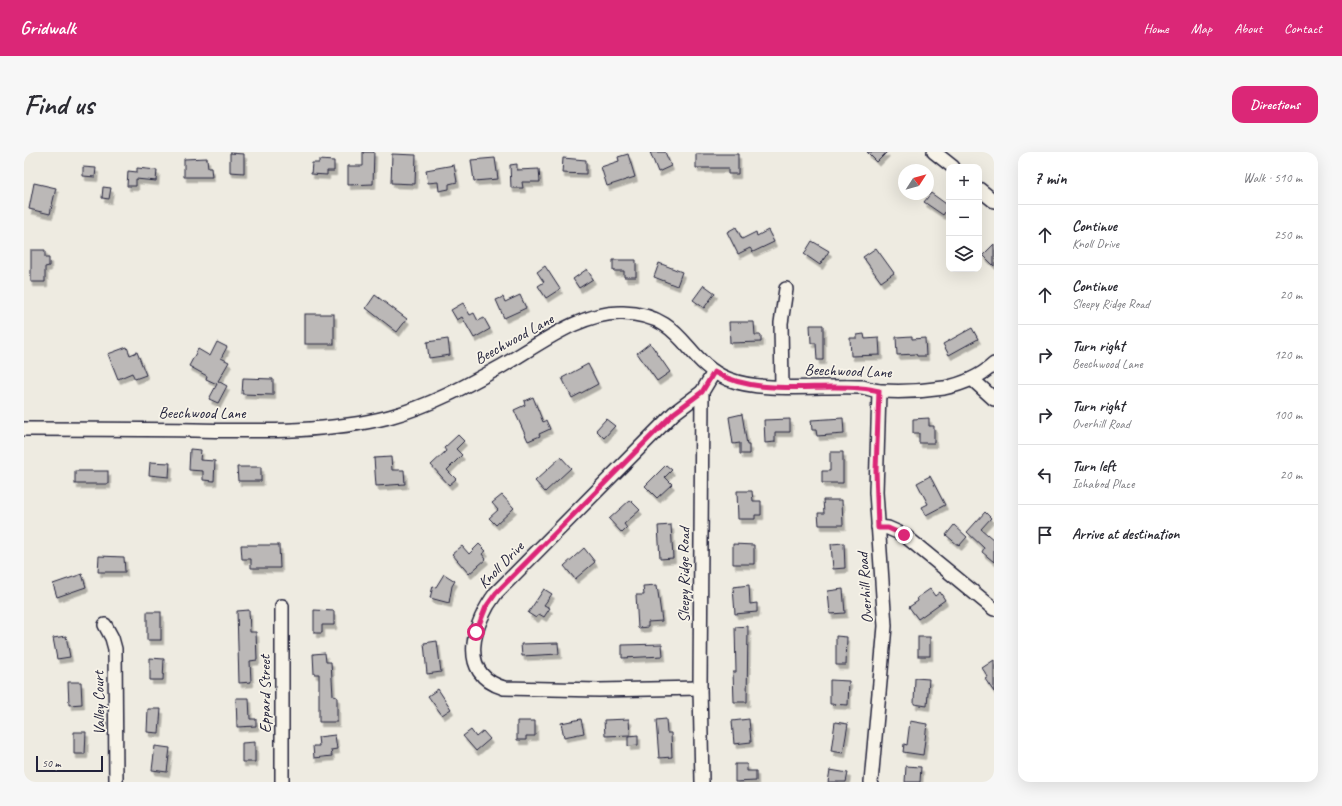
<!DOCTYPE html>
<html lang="en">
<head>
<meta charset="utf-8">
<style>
  :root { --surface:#fff; --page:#f7f7f7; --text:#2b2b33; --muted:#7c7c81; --line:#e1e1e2; --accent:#db2777 }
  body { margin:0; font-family:Caveat,sans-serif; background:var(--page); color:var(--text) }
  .controls { position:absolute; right:12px; top:12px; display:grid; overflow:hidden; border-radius:8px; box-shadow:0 4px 16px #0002 }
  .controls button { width:36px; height:36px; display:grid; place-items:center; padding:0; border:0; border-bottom:1px solid var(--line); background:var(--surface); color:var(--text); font:20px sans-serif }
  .compass { position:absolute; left:874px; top:12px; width:36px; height:36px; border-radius:50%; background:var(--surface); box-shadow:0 4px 16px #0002; rotate:54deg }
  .scale { position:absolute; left:12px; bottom:10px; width:67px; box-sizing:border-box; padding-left:4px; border:2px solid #22223b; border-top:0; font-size:11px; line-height:14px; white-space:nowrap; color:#22223b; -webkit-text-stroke:3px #f7f3e8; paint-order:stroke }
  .stop { position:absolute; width:12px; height:12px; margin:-9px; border:3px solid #db2777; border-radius:50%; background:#fff }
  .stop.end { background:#db2777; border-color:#fff; box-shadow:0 1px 4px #0008 }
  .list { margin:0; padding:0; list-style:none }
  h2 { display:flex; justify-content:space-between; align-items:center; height:52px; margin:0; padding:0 16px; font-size:17px }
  h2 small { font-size:13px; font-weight:400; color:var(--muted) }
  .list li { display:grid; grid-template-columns:26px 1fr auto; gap:12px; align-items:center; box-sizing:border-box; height:60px; padding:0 16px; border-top:1px solid var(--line) }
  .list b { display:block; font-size:15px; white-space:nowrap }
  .list p { margin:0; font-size:13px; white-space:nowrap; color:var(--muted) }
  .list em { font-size:13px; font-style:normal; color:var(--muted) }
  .icon { flex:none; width:22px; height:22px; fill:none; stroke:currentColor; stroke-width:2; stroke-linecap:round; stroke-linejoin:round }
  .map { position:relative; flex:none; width:970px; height:630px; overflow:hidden; border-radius:12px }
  header { display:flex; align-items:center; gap:24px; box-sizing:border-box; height:56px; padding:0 20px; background:var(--accent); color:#fff }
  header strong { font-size:19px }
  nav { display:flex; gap:22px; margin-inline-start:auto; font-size:14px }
  .intro { display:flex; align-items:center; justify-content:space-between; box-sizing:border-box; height:96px; padding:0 24px }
  h1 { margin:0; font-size:28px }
  .button { padding:10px 18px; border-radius:12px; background:var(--accent); color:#fff; font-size:14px; font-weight:700 }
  main { display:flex; gap:24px; padding:0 24px }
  aside { flex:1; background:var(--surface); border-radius:12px; box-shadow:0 4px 16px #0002 }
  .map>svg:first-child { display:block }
</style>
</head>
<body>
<header>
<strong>Gridwalk</strong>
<nav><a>Home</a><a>Map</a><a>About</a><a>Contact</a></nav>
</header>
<div class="intro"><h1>Find us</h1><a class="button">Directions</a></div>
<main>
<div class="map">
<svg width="970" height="630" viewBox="0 0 970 630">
  <defs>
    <filter id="shadow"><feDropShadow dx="2.5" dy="4.5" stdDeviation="0" flood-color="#0004"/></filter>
  </defs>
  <rect width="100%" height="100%" fill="#eeebe1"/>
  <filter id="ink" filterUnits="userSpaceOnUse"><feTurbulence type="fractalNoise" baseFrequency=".025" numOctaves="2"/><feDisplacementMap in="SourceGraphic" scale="8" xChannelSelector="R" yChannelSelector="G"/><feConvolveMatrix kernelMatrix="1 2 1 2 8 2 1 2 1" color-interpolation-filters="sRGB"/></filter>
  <g filter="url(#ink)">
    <!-- building -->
    <g fill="#bbb8b7" stroke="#22223b" filter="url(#shadow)">
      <path d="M339,0H350L349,32L324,33V14H339Z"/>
      <path d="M626,0H641L647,14L634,20Z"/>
      <path d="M843,0H863L853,10Z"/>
      <path d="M206,1L220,2V21L206,20Z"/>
      <path d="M368,2L392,3L391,32L367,31Z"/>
      <path d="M604,2L611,25L583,34L577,15L595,9L594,5Z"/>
      <path d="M672,2H714V22H704V16H672Z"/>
      <path d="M183,6L184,16H187L188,25H160V7Z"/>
      <path d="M471,6L474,27L450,29L447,8Z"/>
      <path d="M539,6L562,8V22L538,21Z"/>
      <path d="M295,8L310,9V19H303V23L287,22L288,11H295Z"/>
      <path d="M493,12V18L515,17L516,30H498L499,36H487L486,13Z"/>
      <path d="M430,13L433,30L425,32V37L415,39L414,30L404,31L402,18Z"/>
      <path d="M59,15L72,16L71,25L59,24Z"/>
      <path d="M113,16L133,18L132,29L112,27V34H103L104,19L113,20Z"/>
      <path d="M10,31L32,36L26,62L5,57Z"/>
      <path d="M79,35L87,36L85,47L78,46Z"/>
      <path d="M907,41L925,54L919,63L900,50Z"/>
      <path d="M712,75L718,87L732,80L733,84L744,78L750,90L729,100L726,96L714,102L703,80Z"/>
      <path d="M788,89L805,99L796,113L780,102Z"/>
      <path d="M970,92V114L959,103Z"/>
      <path d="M852,96L870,121L857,130L839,105Z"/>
      <path d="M7,98H21V106H25V114L21,115V130H7Z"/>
      <path d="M589,108H612V125H600V119H589Z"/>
      <path d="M635,111L658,120L653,134L630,125Z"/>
      <path d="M521,114L536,137L522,146L514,134L520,130L513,120Z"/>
      <path d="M563,117L569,127L555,136L549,127Z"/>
      <path d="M680,133L691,141L680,156L669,148Z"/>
      <path d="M351,143L383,167L373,180L342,156Z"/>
      <path d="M496,143L502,156L480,166L472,148L479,145L481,150Z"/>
      <path d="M439,151L446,163L450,161L454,169L460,166L466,177L450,186L438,165L433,168L427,158Z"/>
      <rect x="281" y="162" width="29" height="30"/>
      <path d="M705,170H730L731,183H737V190L706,191Z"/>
      <path d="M786,173H799V208H793L792,191H787Z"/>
      <path d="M948,176L954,187L925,203L919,192Z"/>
      <path d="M840,182L841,187L855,186L856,203L827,204L826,186H833V183Z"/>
      <path d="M888,184V187L901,186L902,204H893L892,202L873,203L872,185Z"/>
      <path d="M424,187L426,203L405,206L403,190Z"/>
      <path d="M193,190L203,195L197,206L205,210L194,229L203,234L194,251L185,247L193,232L182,227L183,224L165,214L174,197L186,204Z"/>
      <path d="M626,191L646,220L633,229L613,201Z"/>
      <path d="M103,195L106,203L113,200L122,223L111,227L108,221L94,227L84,202Z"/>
      <path d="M564,212L574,232L548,246L538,226Z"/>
      <path d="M219,226L249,227V243L218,242Z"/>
      <path d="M509,245L519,270L522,268L526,277L515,282L516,284L504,289L490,258L501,253L500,249Z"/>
      <path d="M718,262L723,293H725V302H716V291L709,292L705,265Z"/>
      <path d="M819,266L820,282L793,284L792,278H788L787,268Z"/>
      <path d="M905,266V274H910V291H895V281H889V267Z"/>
      <path d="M582,267L591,274L580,286L572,278Z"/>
      <path d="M766,267V280H751V290L741,291L740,268Z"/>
      <path d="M434,283L440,289L432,297L438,303L423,318L432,327L425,333L407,313L422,299L420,296Z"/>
      <path d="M166,297L177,298L176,308L191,309L190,329L179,328V319L165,318Z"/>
      <path d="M806,300H819V331H798V319H806Z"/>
      <path d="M367,305L368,318H380L381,332L352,334L350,306Z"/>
      <path d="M537,305L547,316L521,340L511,329Z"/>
      <path d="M126,310L146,311L145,325L125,323Z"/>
      <path d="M642,313L648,318L641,325L648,332L633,346L621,334Z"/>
      <path d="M213,315H237V329H214Z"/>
      <rect x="51" y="319" width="33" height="13"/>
      <path d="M906,324L921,353L902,363L898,355L904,352L893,331Z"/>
      <path d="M713,339H728L729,349H737V363H731V367H714Z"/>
      <path d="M478,343L490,356L472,373L465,366L474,358L468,351Z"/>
      <path d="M606,348L616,358L600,372L603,376L598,381L585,367Z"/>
      <path d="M799,348H818L819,373H795L794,361H800Z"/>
      <path d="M961,360L967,366L957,377L970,388V410L958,400L960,396L943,380Z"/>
      <path d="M647,373L649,406L636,407L634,374Z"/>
      <path d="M930,373L943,385L935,394L922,383Z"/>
      <path d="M820,391L821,416L809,417L807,392Z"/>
      <path d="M455,392L462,399L458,402L462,407L445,422L428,402L438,394L445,402Z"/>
      <path d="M709,392L730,393V412H709Z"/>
      <path d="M217,393H255L256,416H227V407H218Z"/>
      <path d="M560,396L571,410L551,427L540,414Z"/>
      <path d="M75,404L100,405L101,420H74Z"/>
      <path d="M58,422L62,435L33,445L29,432Z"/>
      <path d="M420,422L431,429L428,434L425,451L406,446L409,434L412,435Z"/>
      <path d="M633,433L638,469L624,470V475L614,476L612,443H620L619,434Z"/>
      <path d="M725,433L726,452L733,451V460L711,462L709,435Z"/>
      <path d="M520,437L528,442L520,453L526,456L520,465L515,462L512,466L504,461Z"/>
      <path d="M819,437L821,461L806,462L804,439Z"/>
      <path d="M906,437L911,444L916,440L921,448L894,467L885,455L894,449L893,446Z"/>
      <path d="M225,458L226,480H232L233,508L226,509L227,530L215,531L213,459Z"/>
      <path d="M290,458L310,459V473H298V481H290Z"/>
      <rect x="123" y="460" width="14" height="28"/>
      <path d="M724,474L723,550H710L709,520H712L711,475Z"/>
      <path d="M42,484L46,505L33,507L29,486Z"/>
      <path d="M812,484L823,485L822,513H812Z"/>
      <rect x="894" y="485" width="12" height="19"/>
      <path d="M413,489L417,520L403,522L400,491Z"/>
      <path d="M534,491L535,502L498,504L497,492Z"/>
      <path d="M638,492L639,504L598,506V493Z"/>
      <path d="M301,501L302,510H307L309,544L313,545V570H295V522H290L289,502Z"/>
      <path d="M126,506L140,507L139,528H126Z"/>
      <path d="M970,508V540L961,527L964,525L958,516Z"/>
      <path d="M891,526L905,527L903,554L890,552Z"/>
      <path d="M806,528L825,529L824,553L806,552Z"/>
      <path d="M44,530H57L58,552L45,553Z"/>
      <path d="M414,537L427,557L418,563L404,544Z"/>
      <path d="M212,546H225L226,567H232V574L213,575Z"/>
      <path d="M124,557H137L135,581L123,580Z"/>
      <path d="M557,567L560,581L540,585L537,571Z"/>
      <path d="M605,567L606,583L581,584L580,568Z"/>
      <path d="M642,567L643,581H647L648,605L635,606L632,568Z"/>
      <path d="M725,567L727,590L710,592L708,569Z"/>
      <path d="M493,569H511V584H502V588H493Z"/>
      <path d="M886,569L903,572L899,603L879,600L880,592L883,593Z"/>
      <path d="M811,570L824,572L819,601L807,599Z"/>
      <path d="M447,578L452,585L459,579L466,587L452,599L439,584Z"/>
      <path d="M50,580H62L61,602H50Z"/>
      <path d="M311,583L313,597L307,598L308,604L290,606L289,594H295L294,585Z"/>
      <path d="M614,583V593L604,594V584Z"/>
      <path d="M231,590V610H218V591Z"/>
      <path d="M131,594L146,596L143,620L128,618Z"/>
      <path d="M711,612H723V619H732V629L711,630Z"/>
      <path d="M882,614L897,615L896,630H881Z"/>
      <path d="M806,618L824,621L822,630H804Z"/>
    </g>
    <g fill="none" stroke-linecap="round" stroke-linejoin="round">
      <!-- minor casing -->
      <g stroke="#22223b" stroke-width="16">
        <g id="minor">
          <path d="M910,0L929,15"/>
          <path d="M955,37L970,49"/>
          <path d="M948,227L970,247"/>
          <path d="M758,235L757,171L762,137"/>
          <path d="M0,277C57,277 114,277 170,278C235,279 303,281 365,265C406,254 442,234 478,214C513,194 557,159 599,161C662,163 659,209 704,227C738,241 799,233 838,235C844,236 851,239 858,239C877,240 900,239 920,236C939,232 956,225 970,212"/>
          <path d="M854,375L864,376L880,383L970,457"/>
          <path d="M258,454V630"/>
          <path d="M81,473L88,486L91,497L92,630"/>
          <path d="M676,536L575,538L480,536C432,522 450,470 472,441L650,261L678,240"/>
          <path d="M678,630L676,536L678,240L690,220"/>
          <path d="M847,630L861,474L852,340L855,239"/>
        </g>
      </g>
      <!-- minor -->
      <use href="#minor" stroke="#f7f3e8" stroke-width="13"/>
    </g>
  </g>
  <g fill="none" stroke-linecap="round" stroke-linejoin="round" filter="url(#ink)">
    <!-- route -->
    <path stroke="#db2777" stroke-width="5" d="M452,480L462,455L472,441L650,261L678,240L690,220C726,240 770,235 810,235C825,235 840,235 855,239L852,318L854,376H864L880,383"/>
  </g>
  <g text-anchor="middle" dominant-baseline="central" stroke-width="3.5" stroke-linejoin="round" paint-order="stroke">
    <!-- street labels -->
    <g font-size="16" fill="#22223b" stroke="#f7f3e8">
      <text transform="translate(490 187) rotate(-29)">Beechwood Lane</text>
      <text transform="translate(824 219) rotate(2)">Beechwood Lane</text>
      <text x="178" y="261">Beechwood Lane</text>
      <text transform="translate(477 413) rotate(-46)">Knoll Drive</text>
      <text transform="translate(660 423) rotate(-90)">Sleepy Ridge Road</text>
      <text transform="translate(841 436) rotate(-94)">Overhill Road</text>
      <text transform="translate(241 542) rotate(-90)">Eppard Street</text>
      <text transform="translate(75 551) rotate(-91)">Valley Court</text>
    </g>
  </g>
</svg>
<div class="controls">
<button>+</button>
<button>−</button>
<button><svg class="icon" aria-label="layers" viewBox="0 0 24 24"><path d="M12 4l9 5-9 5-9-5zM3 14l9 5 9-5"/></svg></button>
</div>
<svg class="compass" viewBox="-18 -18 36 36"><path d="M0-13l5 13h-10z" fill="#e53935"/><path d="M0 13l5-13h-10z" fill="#7c7c81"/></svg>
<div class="scale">50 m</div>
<div class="stop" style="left:452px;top:480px"></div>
<div class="stop end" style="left:880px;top:383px"></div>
</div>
<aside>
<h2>7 min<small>Walk · 510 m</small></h2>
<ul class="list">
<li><svg class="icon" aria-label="ahead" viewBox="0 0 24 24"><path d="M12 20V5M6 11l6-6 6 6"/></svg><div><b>Continue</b><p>Knoll Drive</p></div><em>250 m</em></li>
<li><svg class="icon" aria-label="ahead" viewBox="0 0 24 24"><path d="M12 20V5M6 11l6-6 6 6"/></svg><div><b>Continue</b><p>Sleepy Ridge Road</p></div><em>20 m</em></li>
<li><svg class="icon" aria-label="right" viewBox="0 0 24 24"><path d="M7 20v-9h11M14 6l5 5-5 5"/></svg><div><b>Turn right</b><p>Beechwood Lane</p></div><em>120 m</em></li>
<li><svg class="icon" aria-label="right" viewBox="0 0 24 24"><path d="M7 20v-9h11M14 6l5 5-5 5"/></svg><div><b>Turn right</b><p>Overhill Road</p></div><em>100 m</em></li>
<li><svg class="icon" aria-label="left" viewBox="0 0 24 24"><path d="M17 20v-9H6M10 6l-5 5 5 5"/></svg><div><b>Turn left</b><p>Ichabod Place</p></div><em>20 m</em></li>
<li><svg class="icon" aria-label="arrive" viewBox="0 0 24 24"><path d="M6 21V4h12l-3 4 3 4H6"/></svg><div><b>Arrive at destination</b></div></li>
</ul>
</aside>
</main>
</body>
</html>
